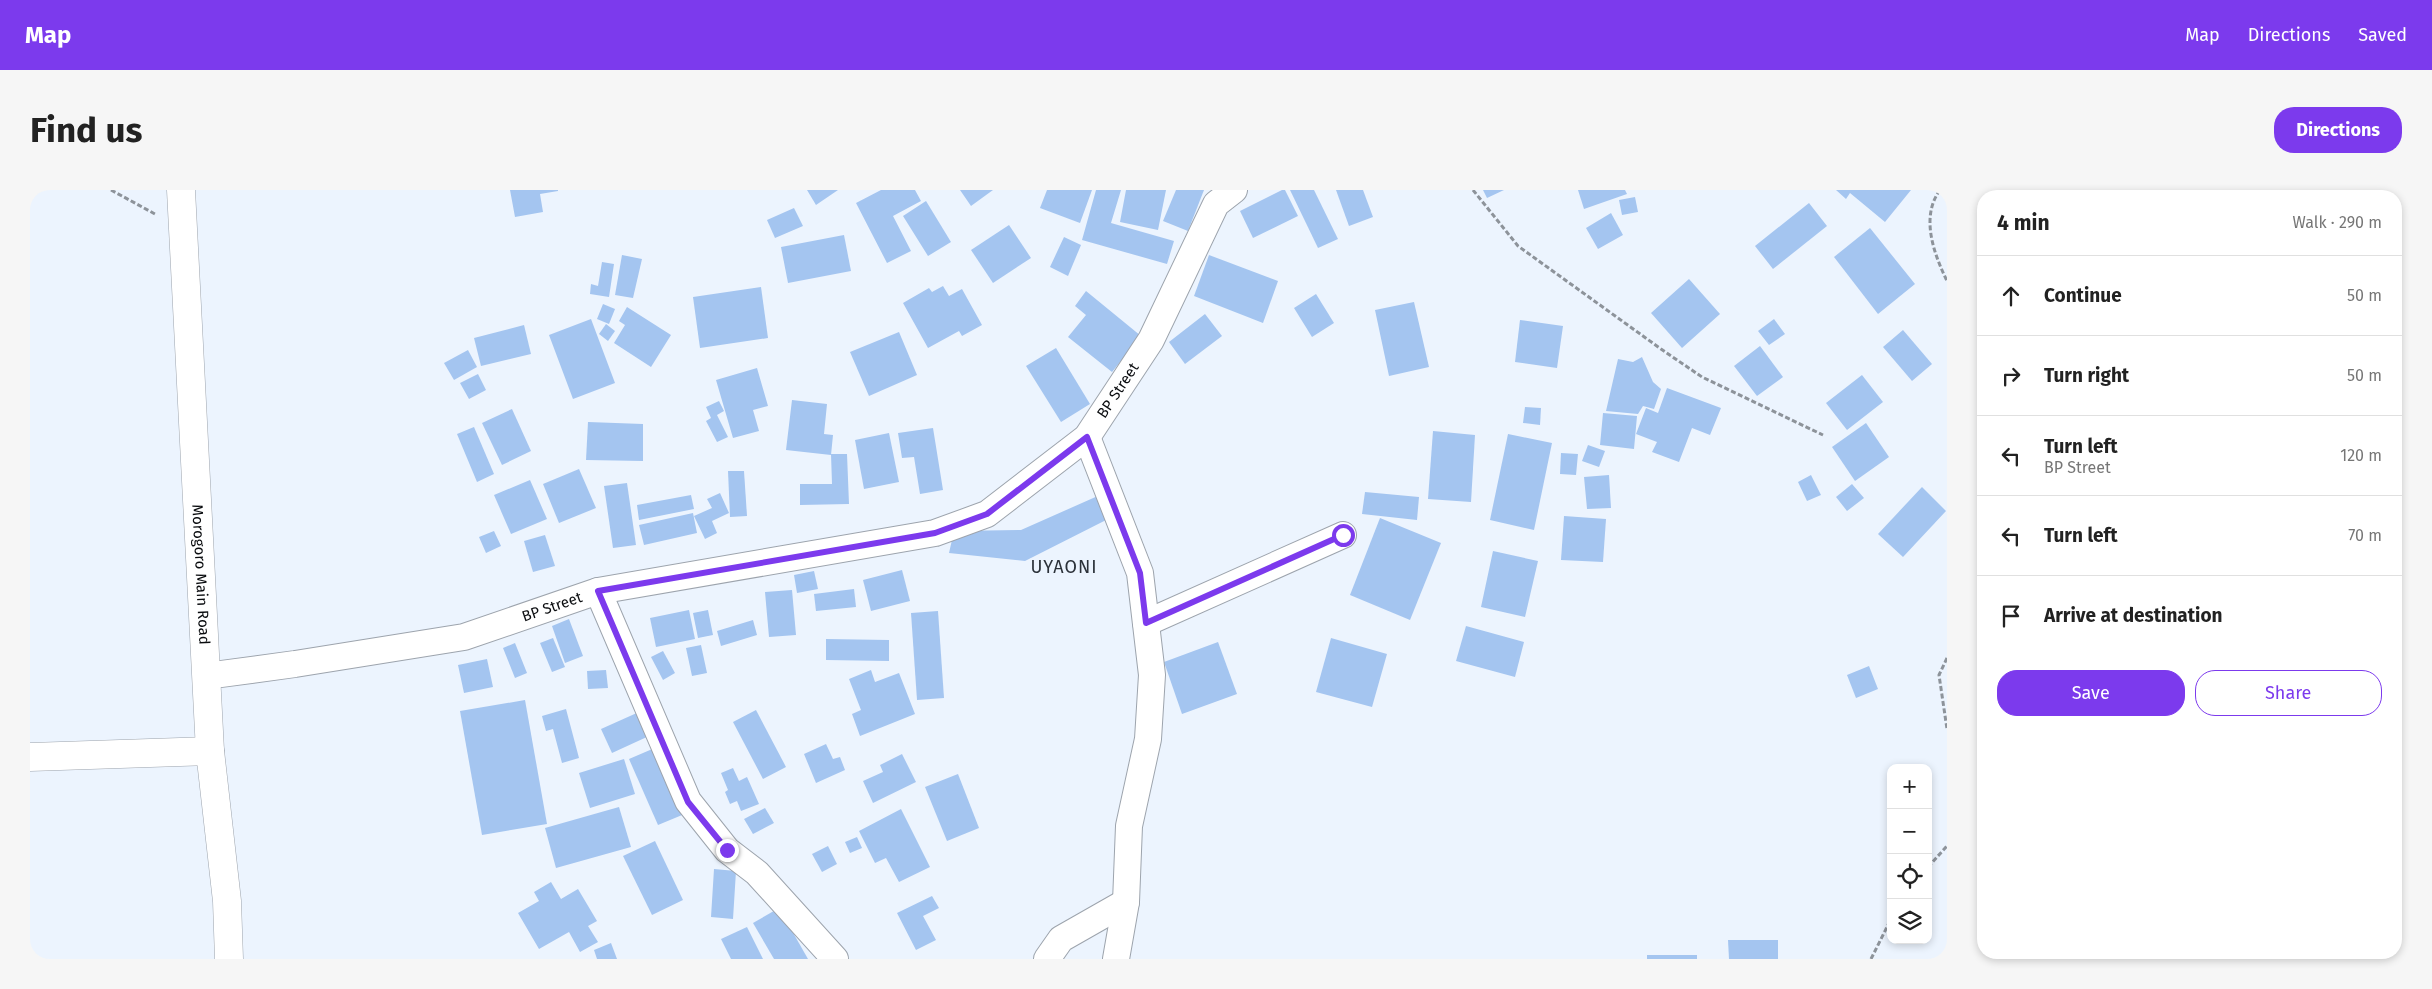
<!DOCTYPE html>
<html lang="en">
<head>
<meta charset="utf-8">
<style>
  :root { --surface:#fff; --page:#f6f6f6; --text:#222; --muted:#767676; --line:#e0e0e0; --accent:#7c3aed }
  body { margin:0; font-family:"Fira Sans",sans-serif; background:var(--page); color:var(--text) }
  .controls { position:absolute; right:15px; bottom:15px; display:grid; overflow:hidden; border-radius:10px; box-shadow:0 2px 8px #0003 }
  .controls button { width:45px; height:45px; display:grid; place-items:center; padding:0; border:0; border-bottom:1px solid var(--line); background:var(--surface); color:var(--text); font:25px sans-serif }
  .stop { position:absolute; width:15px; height:15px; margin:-11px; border:4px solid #7c3aed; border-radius:50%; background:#fff }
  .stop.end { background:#7c3aed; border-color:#fff; box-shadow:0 1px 5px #0008 }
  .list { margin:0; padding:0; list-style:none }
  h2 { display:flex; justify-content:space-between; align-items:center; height:65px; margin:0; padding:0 20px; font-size:21px }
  h2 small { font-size:16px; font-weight:400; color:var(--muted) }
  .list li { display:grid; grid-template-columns:32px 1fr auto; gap:15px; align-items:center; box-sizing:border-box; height:80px; padding:0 20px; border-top:1px solid var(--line) }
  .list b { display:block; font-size:19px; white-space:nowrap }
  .list p { margin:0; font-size:16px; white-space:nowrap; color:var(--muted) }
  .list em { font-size:16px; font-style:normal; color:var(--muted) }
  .actions { display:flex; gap:10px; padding:15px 20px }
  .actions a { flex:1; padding:11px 0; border:1px solid var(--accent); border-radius:20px; text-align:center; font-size:18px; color:var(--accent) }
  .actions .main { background:var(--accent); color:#fff }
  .icon { flex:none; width:28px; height:28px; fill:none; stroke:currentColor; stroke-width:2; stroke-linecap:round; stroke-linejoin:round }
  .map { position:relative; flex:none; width:1917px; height:769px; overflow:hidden; border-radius:20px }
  header { display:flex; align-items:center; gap:30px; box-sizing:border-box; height:70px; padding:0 25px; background:var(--accent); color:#fff }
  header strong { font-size:24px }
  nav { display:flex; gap:28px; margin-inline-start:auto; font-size:18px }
  .intro { display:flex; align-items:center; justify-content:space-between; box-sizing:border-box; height:120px; padding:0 30px }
  h1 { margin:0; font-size:35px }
  .button { padding:12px 22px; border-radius:20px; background:var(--accent); color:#fff; font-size:18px; font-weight:700 }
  main { display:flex; gap:30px; padding:0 30px }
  aside { flex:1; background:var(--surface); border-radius:20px; box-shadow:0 2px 8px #0003 }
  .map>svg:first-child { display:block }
</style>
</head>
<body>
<header>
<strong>Map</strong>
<nav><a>Map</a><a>Directions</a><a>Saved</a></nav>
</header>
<div class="intro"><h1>Find us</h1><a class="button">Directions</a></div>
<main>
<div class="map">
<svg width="1917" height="769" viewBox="0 0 1917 769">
  <rect width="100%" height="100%" fill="#ecf4fe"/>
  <!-- building -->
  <g fill="#a4c5f0">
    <path d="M480,0H528V1L510,4L513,22L485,27Z"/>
    <path d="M777,0H808L786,15Z"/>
    <path d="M851,0H885L891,11L863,26L881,61L857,73L826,13Z"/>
    <path d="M930,0H963L941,16Z"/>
    <path d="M1017,0H1062L1050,33L1010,18Z"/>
    <path d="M1066,0H1091L1081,33L1144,51L1137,74L1052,50Z"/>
    <path d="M1096,0H1136L1128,40L1090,32Z"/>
    <path d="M1146,0H1174L1158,41L1133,31Z"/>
    <path d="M1252,0H1255L1268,26L1223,48L1210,21Z"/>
    <path d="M1260,0H1284L1308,49L1288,58Z"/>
    <path d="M1306,0H1333L1343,27L1319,36Z"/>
    <path d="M1453,0H1474L1457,8Z"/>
    <path d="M1548,0H1595L1597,4L1554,19Z"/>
    <path d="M1806,0H1881L1855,32L1820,3L1816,9Z"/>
    <path d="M1605,7L1608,22L1592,25L1589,10Z"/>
    <path d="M896,11L921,52L898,66L873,26Z"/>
    <path d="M1779,13L1797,36L1743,79L1725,56Z"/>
    <path d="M764,18L773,36L745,48L737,30Z"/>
    <path d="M1581,23L1593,45L1568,59L1556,38Z"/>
    <path d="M979,35L1001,68L963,93L941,60Z"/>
    <path d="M1840,38L1885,94L1848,124L1804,67Z"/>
    <path d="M814,45L821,81L758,93L751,57Z"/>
    <path d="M1034,47L1051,55L1038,86L1020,77Z"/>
    <path d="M592,65L612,69L603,108L585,105Z"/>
    <path d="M1179,65L1248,91L1233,133L1164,106Z"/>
    <path d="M572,72L584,74L579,107L560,104L561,94L568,96Z"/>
    <path d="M1659,89L1690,124L1652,158L1621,123Z"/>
    <path d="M913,96L919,106L932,99L952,135L932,146L929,141L898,158L873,113L899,98L902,102Z"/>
    <path d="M731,97L738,148L670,158L663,107Z"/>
    <path d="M1056,101L1111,146L1082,182L1038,147L1056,125L1045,116Z"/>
    <path d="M1286,104L1304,133L1282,147L1264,118Z"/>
    <path d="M1384,112L1399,177L1359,186L1345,120Z"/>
    <path d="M573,114L585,119L579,134L567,129Z"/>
    <path d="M597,117L641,145L621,177L584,153L595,135L589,131Z"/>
    <path d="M1175,124L1192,146L1155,174L1139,152Z"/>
    <path d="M561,129L585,193L543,209L519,145Z"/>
    <path d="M1744,129L1755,144L1739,155L1728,141Z"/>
    <path d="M1490,130L1533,136L1527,178L1485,172Z"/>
    <path d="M576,134L585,141L578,151L569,144Z"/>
    <path d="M494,135L501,164L451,176L444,148Z"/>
    <path d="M1873,140L1902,174L1882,191L1853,157Z"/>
    <path d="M869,142L887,185L839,206L820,162Z"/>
    <path d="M1730,156L1753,187L1727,206L1704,176Z"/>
    <path d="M1026,158L1060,214L1031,232L996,176Z"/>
    <path d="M438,160L447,177L424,190L414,173Z"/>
    <path d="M1612,167L1623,192L1631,199L1624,219L1613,216L1608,224L1576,221L1588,169L1603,172Z"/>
    <path d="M727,178L738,216L723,220L729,241L703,248L686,190Z"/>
    <path d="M448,184L456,200L439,209L430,193Z"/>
    <path d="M1832,185L1853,212L1817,240L1796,213Z"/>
    <path d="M1637,198L1691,218L1680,245L1662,238L1649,272L1622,262L1627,252L1606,244L1616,218L1628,223Z"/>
    <path d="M762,210L797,214L794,244L803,245L801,265L756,260Z"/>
    <path d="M689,211L694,221L687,225L698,247L687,252L676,231L681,228L676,217Z"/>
    <path d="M1495,217L1511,218L1510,235L1493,233Z"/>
    <path d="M482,219L501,261L472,275L452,233Z"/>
    <path d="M1573,223L1607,226L1604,259L1570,255Z"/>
    <path d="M558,232L613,234V271L556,270Z"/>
    <path d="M1836,233L1859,267L1825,291L1802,257Z"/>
    <path d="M444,237L464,284L447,292L427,244Z"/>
    <path d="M903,238L913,300L890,304L884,267L872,268L868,243Z"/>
    <path d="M1403,241L1445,245L1441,312L1398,309Z"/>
    <path d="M859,243L869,292L834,299L825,250Z"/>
    <path d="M1478,244L1522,253L1504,340L1460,330Z"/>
    <path d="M1558,255L1575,261L1569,277L1552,271Z"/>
    <path d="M1531,263L1548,264L1546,285L1530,284Z"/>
    <path d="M801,264H817L819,314L770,315V294H802Z"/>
    <path d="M549,279L566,318L529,333L513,294Z"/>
    <path d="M698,281H714L717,326L700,327Z"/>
    <path d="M1579,285L1581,318L1557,319L1554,287Z"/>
    <path d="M1781,285L1791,305L1777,311L1768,292Z"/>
    <path d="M500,290L517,329L481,344L464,305Z"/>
    <path d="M597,293L606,355L583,358L574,296Z"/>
    <path d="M1822,294L1834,308L1817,321L1806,307Z"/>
    <path d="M1892,297L1916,321L1873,367L1848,344Z"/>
    <path d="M1335,302L1389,307L1387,330L1332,324Z"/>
    <path d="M690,303L699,323L682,331L687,343L675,349L664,326L682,318L677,309Z"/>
    <path d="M661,305L664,319L609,330L607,315Z"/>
    <path d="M1070,305L1084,326L995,371L919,363L924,341L991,340Z"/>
    <path d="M663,323L667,343L614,355L609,335Z"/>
    <path d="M1534,326L1576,329L1573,372L1531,370Z"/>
    <path d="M1350,328L1411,353L1380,430L1320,405Z"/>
    <path d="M464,341L471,356L456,363L449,347Z"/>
    <path d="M515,345L525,376L503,382L494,351Z"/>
    <path d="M1463,361L1508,371L1495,427L1451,417Z"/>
    <path d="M872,380L880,411L841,421L833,390Z"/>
    <path d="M784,381L788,399L767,403L764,385Z"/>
    <path d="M824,399L826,417L786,421L784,404Z"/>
    <path d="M762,400L766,445L739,447L735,402Z"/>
    <path d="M659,420L665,449L626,457L620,428Z"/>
    <path d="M678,420L683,445L668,448L663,423Z"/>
    <path d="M908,421L914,508L887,510L881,423Z"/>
    <path d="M539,429L553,466L535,473L522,436Z"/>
    <path d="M723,430L727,445L691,456L687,441Z"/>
    <path d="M1436,436L1494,452L1485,487L1426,471Z"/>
    <path d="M523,448L535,477L522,482L510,453Z"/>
    <path d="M1301,448L1357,464L1342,517L1286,502Z"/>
    <path d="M796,449L859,450V471L796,470Z"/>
    <path d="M1188,452L1207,504L1152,524L1134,472Z"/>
    <path d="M485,453L497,483L485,488L473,458Z"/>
    <path d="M671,455L677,483L662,486L656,458Z"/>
    <path d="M633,461L645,483L633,490L621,467Z"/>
    <path d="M457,469L463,497L434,503L428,475Z"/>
    <path d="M1839,476L1848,499L1826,508L1817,485Z"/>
    <path d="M576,480L578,498L558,499L557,481Z"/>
    <path d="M841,480L845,492L869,483L885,524L830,546L822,524L831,520L819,489Z"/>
    <path d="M495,510L517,634L452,645L430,521Z"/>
    <path d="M536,519L549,568L532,573L523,539L516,541L512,526Z"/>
    <path d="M726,520L756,577L733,589L703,532Z"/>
    <path d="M609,522L619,546L582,563L571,539Z"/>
    <path d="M796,554L803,569L810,567L815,580L786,593L774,564Z"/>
    <path d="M627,557L657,623L628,635L599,569Z"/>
    <path d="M872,564L886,592L843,613L833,591L853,582L850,575Z"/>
    <path d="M594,569L605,604L560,618L549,583Z"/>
    <path d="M703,578L709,591L717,587L729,614L711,621L707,611L700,614L695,602L698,600L691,583Z"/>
    <path d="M928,584L949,638L917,651L895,597Z"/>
    <path d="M589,617L601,657L526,678L515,638Z"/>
    <path d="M735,618L744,633L723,644L714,629Z"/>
    <path d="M871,619L900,677L869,692L856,668L845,673L829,641Z"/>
    <path d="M827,647L832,658L820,663L815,652Z"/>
    <path d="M625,651L653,710L622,725L593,666Z"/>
    <path d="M798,656L807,674L792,682L782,664Z"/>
    <path d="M684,679L706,681L703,729L681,727Z"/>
    <path d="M521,692L531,709L548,699L567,731L558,736L568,752L550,762L539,742L509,759L488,723L509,711L504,702Z"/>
    <path d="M902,706L909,718L893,726L906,750L886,760L867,723Z"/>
    <path d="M749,718L778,769H744L723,733Z"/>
    <path d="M717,737L733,769H701L691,749Z"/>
    <path d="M1698,750H1748V769H1699Z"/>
    <path d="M581,753L587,769H567L564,760Z"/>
    <rect x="1617" y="765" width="50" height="4"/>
  </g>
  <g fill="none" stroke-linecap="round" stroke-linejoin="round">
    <!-- street casing -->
    <g stroke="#9da4ad" stroke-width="28">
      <g id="street">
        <path d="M1057,247L1110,383L1122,485L1118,549L1099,636L1096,712L1086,769"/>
        <path d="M568,401L658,611L697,660L727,683L805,769"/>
        <path d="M1116,433L1313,345"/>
        <path id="s1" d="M176,486L265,474L434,447L568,401L905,343L957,324L1057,247L1121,150L1186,14L1204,0"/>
        <path d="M1017,769L1031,749L1096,712"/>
      </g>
    </g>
    <!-- secondary casing -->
    <g stroke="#9da4ad" stroke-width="29">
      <path id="secondary" d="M0,567L180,561"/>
    </g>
    <!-- highway casing -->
    <g stroke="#9da4ad" stroke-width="29">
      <g id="highway">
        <path id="s2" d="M151,0L180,561L197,711L199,769"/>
      </g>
    </g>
    <!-- path -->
    <g stroke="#8d939a" stroke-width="3" stroke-dasharray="5 2.5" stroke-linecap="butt">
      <path d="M81,0L125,24"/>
      <path d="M1443,0L1488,56L1631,159L1672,187L1793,245"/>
      <path d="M1910,0C1890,27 1904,64 1917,91"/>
      <path d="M1917,468L1909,485L1917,539"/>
      <path d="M1898,677L1917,656"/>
      <path d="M1841,769L1861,729"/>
    </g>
    <!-- street -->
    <use href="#street" stroke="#fff" stroke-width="26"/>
    <!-- secondary -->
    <use href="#secondary" stroke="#fff" stroke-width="28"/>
    <!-- highway -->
    <use href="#highway" stroke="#fff" stroke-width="28"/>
  </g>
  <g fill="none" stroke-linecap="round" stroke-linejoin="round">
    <!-- route -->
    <path stroke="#7c3aed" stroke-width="6" d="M697,660L658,612L568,401L905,343L957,324L1057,247L1110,383L1116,433L1313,345"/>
  </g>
  <g text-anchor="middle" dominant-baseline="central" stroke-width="4" stroke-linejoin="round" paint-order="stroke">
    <!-- street labels -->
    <g font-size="15" fill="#0a0c0f" stroke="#ecf4fe">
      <text stroke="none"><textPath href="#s1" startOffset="982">BP Street</textPath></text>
      <text stroke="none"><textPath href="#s2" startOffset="385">Morogoro Main Road</textPath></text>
      <text stroke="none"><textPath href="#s1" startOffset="354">BP Street</textPath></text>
    </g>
    <!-- quarter labels -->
    <g font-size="18" letter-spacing="1" fill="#2b3139" stroke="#ecf4fe">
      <text x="1034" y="377">UYAONI</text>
    </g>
  </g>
</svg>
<div class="controls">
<button>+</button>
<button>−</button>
<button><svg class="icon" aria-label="locate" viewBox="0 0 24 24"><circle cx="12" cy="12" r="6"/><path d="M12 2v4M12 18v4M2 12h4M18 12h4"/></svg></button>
<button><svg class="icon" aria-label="layers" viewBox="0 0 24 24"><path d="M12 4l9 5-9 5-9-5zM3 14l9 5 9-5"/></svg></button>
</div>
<div class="stop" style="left:1313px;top:345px"></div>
<div class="stop end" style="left:697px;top:660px"></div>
</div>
<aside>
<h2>4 min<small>Walk · 290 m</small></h2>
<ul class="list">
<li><svg class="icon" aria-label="ahead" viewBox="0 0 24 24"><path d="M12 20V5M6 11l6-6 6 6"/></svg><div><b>Continue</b></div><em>50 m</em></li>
<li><svg class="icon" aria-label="right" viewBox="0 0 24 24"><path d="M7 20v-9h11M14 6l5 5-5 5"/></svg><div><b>Turn right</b></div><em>50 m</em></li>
<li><svg class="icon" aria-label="left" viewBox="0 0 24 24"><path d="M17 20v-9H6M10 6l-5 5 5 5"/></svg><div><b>Turn left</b><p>BP Street</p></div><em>120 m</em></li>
<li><svg class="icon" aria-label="left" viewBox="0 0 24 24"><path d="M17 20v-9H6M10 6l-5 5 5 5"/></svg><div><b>Turn left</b></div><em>70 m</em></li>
<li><svg class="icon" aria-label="arrive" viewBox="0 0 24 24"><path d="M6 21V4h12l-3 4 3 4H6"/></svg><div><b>Arrive at destination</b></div></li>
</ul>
<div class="actions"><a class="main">Save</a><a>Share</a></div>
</aside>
</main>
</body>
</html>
